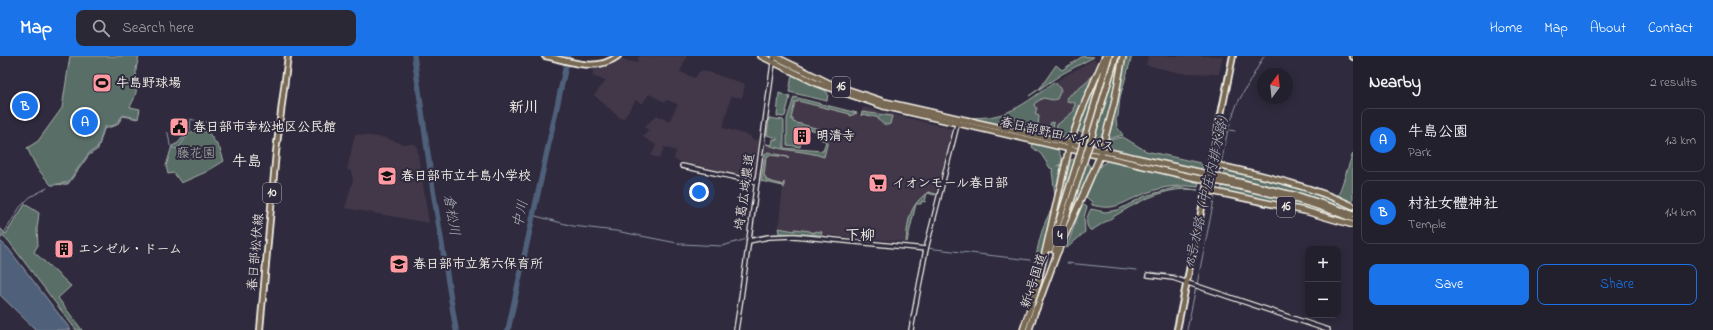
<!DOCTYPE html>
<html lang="en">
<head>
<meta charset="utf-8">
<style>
  :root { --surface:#23202e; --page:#2b2836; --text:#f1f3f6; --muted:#a3a3aa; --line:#403e4a; --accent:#1a73e8 }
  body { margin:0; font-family:"Indie Flower","Klee One",sans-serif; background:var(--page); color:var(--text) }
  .controls { position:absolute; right:12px; bottom:12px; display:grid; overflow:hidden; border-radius:8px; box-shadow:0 2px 10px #0003 }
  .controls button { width:36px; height:36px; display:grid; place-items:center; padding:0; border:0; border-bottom:1px solid var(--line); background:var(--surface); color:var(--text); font:20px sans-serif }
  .compass { position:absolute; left:1257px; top:12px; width:36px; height:36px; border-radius:50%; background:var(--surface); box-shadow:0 2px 10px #0003; rotate:15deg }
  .you { position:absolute; left:699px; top:136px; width:14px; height:14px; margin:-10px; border:3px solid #fff; border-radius:50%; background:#1a73e8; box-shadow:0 0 0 6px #1a73e833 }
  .badge { display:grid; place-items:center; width:26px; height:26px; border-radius:50%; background:var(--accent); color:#fff; font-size:13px; font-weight:700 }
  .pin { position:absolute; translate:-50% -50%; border:2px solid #fff; box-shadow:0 1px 4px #0006 }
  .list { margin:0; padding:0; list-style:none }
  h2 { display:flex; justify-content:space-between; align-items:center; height:52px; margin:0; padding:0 16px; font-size:17px }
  h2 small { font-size:13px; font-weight:400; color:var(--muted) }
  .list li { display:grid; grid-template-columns:26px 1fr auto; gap:12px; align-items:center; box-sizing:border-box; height:64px; margin:0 8px 8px; padding:0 8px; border:1px solid var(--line); border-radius:8px }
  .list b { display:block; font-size:15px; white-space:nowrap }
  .list p { margin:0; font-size:13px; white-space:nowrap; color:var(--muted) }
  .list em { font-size:13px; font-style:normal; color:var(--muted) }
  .actions { display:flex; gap:8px; padding:12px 16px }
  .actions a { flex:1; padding:9px 0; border:1px solid var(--accent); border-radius:8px; text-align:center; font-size:14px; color:var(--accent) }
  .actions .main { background:var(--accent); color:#fff }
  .icon { flex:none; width:22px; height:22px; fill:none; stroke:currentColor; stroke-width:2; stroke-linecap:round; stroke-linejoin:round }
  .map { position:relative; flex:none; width:1353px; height:274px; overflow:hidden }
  header { display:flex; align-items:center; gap:24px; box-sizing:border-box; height:56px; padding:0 20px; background:var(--accent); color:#fff }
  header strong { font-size:19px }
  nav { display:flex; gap:22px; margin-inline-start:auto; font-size:14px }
  .search { width:280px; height:36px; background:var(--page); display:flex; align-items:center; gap:10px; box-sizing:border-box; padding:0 14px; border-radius:8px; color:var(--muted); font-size:15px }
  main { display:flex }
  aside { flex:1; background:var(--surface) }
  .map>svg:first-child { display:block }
</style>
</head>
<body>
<header>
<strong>Map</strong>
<div class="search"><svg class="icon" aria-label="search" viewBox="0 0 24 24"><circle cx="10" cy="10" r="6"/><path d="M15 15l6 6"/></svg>Search here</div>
<nav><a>Home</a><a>Map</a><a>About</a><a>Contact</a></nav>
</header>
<main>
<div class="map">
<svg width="1353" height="274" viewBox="0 0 1353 274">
  <rect width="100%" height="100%" fill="#2f2a3d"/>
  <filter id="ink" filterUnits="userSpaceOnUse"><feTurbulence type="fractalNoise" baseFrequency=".025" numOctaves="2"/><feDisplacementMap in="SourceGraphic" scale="8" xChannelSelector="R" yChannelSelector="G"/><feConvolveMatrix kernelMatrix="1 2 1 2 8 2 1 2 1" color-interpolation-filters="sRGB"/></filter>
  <g filter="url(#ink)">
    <!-- built -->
    <g fill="#433948">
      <path d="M639,0H687L680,16L695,22L698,17L702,14L745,28L742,42L731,40L723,72L751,80V83L759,85L755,120L752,122L674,104L676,95L664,91L660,102L651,100L656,89L643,81L649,74L644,71L657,59L669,66L678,48L666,44L665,46L649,38L642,48L636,44L623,63L620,62L594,39L606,25L592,20L594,13L610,10L620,3L637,7Z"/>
      <path d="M1148,0H1223L1219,18L1180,17L1146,9Z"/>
      <path d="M1094,3L1098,9L1092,22L1091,21L1086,28H1082L1069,46L1075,47L1074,55L1058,69L1055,81L1046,79L1053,72L1049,73L1038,70L1035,47L1043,42L1058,39L1061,34L1055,26Z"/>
      <path d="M794,41L861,58L863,51L953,73L935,139L927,137L925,146L922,145L921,148H916L907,186L826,179L779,177L778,175L783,130L761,125L766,88L772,89L773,83L777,84V82L767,79L769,62L784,65V92L823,96L826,85L819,83L820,80L817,79V75L797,71L787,63Z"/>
      <path d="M355,78L386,82L403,88H415L417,91L429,167L345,152L353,124L351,115L347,114Z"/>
    </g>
    <!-- green -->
    <g fill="#5a6e67" stroke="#a7b0a8">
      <path d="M70,0H139C138,5 136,11 136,16C137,33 138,36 130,51L140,53L138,63L123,60L117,69L104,73L98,93L89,99L68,128L51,129L37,112L27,92L38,85L62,52Z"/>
      <path d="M1083,0L1094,1L1062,18L1029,40L1040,32L1056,9L1062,14Z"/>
      <path d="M1126,0H1132L1120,41L1118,60L1116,63L1117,71L1123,79L1108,83L1116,53Z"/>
      <path d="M1117,5C1115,27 1114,69 1097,84H1093Z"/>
      <path d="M1101,15L1084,74H1082L1081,76L1077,75Z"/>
      <path d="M792,19L826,35L828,38L827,45L789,36Z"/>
      <path d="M1091,21L1092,22L1071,75L1062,83L1055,81L1057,69L1074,55L1075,47L1067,45L1066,42C1072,37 1089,26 1091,21Z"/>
      <path d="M1055,26L1061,34L1057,43L1053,44L1043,42L1035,47L1034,50L1037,52L1035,58L1039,60L1038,70L1049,73L1051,66L1054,67L1053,72L1046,79L965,61C1007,65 1023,48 1055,26Z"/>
      <path d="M779,37L790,41L785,60L783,61L777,60Z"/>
      <path d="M794,41L857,57L850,60V58L798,45V46H795L791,63H793V66L830,76L824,101C805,94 784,96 766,88L772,89L773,83L777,84V82L767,79L769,62L783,64L784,65V92L823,95L826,85L819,83L820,80L817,79V75L797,71L796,84L801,85L800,91L787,89V63Z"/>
      <path d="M862,56L892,60L890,68C885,71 882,66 878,64L879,62L863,58L861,60Z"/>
      <path d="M198,72L208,76L220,93L224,105L206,116L181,127L174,117L168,118L166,110L172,90L178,87L182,82Z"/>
      <path d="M1123,81L1146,95L1200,107L1203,110L1202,113L1188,111L1112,94L1108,84Z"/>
      <path d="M1033,87L1058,94L1062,103L1061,108L1057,110L1063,108C1056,139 1052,171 1043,201H1036C1039,184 1043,167 1052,153V160L1055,139L1052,115L1053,113L1050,112L1041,98L1032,91Z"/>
      <path d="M768,96L788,101V103V101L768,99L767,102H766L764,120L766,121V124L783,129L784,126V132L783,130L761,125L765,98Z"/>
      <path d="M1353,97V147L1338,140Z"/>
      <path d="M1073,103L1074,105L1053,174L1071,104Z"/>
      <path d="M1109,104L1194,123V126H1199L1198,131C1177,128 1159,131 1139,140C1120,148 1114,155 1092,149V146L1086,141L1098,111Z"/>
      <path d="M1086,105L1092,113L1061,184Z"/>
      <path d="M1228,114L1290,128L1334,143L1333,146L1337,147L1339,145L1353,152V156L1302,138L1224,118L1225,115Z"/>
      <path d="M1222,130L1262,137L1313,150L1353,165V167L1332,161L1333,159L1329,157L1328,160L1223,136L1221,134Z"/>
      <path d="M1177,131L1198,134C1159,128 1124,155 1092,174H1090C1084,168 1087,160 1091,153L1105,156L1118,154L1145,140Z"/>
      <path d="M928,136L936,138L935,139L927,137L925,146L922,145L921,148H916L907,186H906C908,163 909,150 928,136Z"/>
      <path d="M25,148L39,157L37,173L38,189L34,196L71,230L58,242L82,274H76L13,191L8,184L0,179V172L6,178Z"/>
      <path d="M1084,149L1087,151L1084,161L1085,176L1066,193L1081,151Z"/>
      <path d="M778,172L795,175V173L810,175V176L815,177V175L822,176L821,179L779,177Z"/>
    </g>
    <!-- water -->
    <path fill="#50607a" stroke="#929aa6" d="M0,185L8,192L71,274H36L0,239Z"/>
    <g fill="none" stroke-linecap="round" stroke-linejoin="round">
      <!-- stream -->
      <g stroke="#929aa6" stroke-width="1">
        <path d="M1229,74L1235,75"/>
        <path d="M167,76L168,77L170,89L172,92L178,93L190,75L191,63L199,66H220L248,70L277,67"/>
        <path d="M1221,108L1228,73L1237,48L1264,0"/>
        <path d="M1206,115L1229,0"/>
        <path d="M1219,120L1220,111"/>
        <path d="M52,129L68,126L89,97L98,91L104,71L115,69L123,59L137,62"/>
        <path d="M1216,134L1217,127"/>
        <path d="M532,159L573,170L616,175L682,188L722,190L747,183"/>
        <path d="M750,182C778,174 806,179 834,182"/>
        <path d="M0,184L20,151L30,141L47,132"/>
        <path d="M927,192L1030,204"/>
        <path d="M1067,207L1137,214"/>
        <path d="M1151,216L1175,219"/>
        <path d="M1197,228L1215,139"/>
        <path d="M1173,274L1204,126"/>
        <path d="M1187,274L1196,231"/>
      </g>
      <!-- river -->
      <g stroke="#50607a" stroke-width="5.5">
        <path d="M414,0L433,134L456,274"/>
        <path d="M508,274L568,0"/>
      </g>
      <!-- minor casing -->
      <g stroke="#f4f1e8" stroke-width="6">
        <g id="minor">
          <path d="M682,110L757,126"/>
          <path d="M749,185L769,181L794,180L926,193"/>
          <path d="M1148,219L1173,222L1328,274"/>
          <path d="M736,274L741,242L774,0"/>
          <path d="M911,274L926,193L958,65"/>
        </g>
      </g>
      <!-- major casing -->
      <g stroke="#f4f1e8" stroke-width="8">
        <g id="major">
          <path d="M545,0C570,5 595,17 618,0"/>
          <path d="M1352,0L1353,1"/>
          <path d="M260,274L276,96L288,0"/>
          <path d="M1177,274L1233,0"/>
        </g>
      </g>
      <!-- highway casing -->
      <g stroke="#f4f1e8" stroke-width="8">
        <g id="highway">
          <path d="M761,0L816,27L883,50L1196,122"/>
          <path d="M774,0L831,28L885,46L1199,116"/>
          <path d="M1086,77L1109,0"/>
          <path d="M1091,83L1116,0"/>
          <path d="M1212,108C1260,119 1309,129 1353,150"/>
          <path d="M1226,123L1302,141L1353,158"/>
          <path d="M1225,127C1269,137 1312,145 1353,163"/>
          <path d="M1206,134L1305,155L1353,169"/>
          <path d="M1050,193L1078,104"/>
          <path d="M1055,195L1084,105"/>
          <path d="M1038,227L1070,88L1081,56L1105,0"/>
          <path d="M1036,254L1056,200L1100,100L1114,48L1123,0"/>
          <path d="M1023,274L1039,225"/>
          <path d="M1029,274L1036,252"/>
        </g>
      </g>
      <!-- minor -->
      <use href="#minor" stroke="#2f2a3d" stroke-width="3.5"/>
      <!-- major -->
      <use href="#major" stroke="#786954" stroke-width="4.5"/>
      <!-- highway -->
      <use href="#highway" stroke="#786954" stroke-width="5"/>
      <!-- highway-bridge casing -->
      <g stroke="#f4f1e8" stroke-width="8" stroke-linecap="butt">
        <g id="highway-bridge">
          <path d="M1078,104L1086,77"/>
          <path d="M1084,105L1091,83"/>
          <path d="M1199,116L1226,123"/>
          <path d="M1196,122L1225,127"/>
        </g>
      </g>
      <!-- highway-bridge -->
      <use href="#highway-bridge" stroke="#786954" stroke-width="5"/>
    </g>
  </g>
  <!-- icons -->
  <defs>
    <g id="stadium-square" transform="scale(1)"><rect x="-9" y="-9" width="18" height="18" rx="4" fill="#ff9aa2" stroke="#2f2a3d"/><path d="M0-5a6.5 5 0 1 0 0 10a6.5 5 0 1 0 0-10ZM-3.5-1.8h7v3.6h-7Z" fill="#111"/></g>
    <g id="civic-square" transform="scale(1)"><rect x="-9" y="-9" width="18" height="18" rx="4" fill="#ff9aa2" stroke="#2f2a3d"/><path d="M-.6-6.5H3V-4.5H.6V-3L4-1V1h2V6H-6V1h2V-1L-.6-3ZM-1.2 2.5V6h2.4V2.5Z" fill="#111"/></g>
    <g id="building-square" transform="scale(1)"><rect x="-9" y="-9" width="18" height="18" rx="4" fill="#ff9aa2" stroke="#2f2a3d"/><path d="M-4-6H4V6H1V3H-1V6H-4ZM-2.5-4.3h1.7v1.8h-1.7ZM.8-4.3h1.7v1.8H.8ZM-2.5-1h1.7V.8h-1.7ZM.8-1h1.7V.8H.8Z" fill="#111"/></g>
    <g id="school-square" transform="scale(1)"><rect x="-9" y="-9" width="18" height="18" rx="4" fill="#ff9aa2" stroke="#2f2a3d"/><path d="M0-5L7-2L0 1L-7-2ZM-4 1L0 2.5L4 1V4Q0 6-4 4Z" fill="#111"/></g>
    <g id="supermarket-square" transform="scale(1)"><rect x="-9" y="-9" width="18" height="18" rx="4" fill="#ff9aa2" stroke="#2f2a3d"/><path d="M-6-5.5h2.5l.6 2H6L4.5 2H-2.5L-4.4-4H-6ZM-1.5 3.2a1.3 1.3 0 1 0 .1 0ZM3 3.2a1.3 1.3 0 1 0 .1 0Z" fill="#111"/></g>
  </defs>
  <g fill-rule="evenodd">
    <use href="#stadium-square" x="102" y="27"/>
    <use href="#civic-square" x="179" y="71"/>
    <use href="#building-square" x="802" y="80"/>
    <use href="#school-square" x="387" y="120"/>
    <use href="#supermarket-square" x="878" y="127"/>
    <use href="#building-square" x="64" y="193"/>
    <use href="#school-square" x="399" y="208"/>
  </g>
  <g text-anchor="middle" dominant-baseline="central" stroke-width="4" stroke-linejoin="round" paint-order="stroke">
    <!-- shield labels -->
    <g fill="#2f2a3d" stroke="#b9b5b5" stroke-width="1">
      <rect x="832" y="21" width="18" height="20" rx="3"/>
      <rect x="263" y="127" width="18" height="20" rx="3"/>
      <rect x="1277" y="141" width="18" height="20" rx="3"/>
      <rect x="1053" y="170" width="14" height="20" rx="3"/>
    </g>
    <g font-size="12" font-weight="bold" fill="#f4f1e8">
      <text x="841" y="31">16</text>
      <text x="272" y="137">10</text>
      <text x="1286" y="151">16</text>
      <text x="1060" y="180">4</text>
    </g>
    <!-- poi labels -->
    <g font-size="13" font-weight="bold" fill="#f4f1e8" stroke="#2f2a3d" text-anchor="start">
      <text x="116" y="27">牛島野球場</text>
      <text x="193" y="71">春日部市幸松地区公民館</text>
      <text x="816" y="80">明清寺</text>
      <text x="401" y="120">春日部市立牛島小学校</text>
      <text x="892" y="127">イオンモール春日部</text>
      <text x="78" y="193">エンゼル・ドーム</text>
      <text x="413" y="208">春日部市立第六保育所</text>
    </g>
    <!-- street labels -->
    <g font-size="13" fill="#f4f1e8" stroke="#2f2a3d">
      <text transform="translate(1057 79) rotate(13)">春日部野田バイパス</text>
      <text transform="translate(745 136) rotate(-82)">埼葛広域農道</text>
      <text transform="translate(256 196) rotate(-85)">春日部松伏線</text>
      <text transform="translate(1034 225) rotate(-72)">新4号国道</text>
    </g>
    <!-- park labels -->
    <g font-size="13" fill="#afb6ae" stroke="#2f2a3d">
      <text x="196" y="97">藤花園</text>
    </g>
    <!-- water labels -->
    <g font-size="14" font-style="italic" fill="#b2b7bc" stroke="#2f2a3d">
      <text transform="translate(1208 132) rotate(-77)">18号水路（中庄内排水路）</text>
      <text transform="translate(521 158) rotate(-78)">中川</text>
      <text transform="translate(451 159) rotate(81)">倉松川</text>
    </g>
    <!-- quarter labels -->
    <g font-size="15" font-weight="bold" fill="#f4f1e8" stroke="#2f2a3d">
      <text x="524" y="52">新川</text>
      <text x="247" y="106">牛島</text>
      <text x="860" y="180">下柳</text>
    </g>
  </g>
</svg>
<div class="controls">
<button>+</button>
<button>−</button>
</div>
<svg class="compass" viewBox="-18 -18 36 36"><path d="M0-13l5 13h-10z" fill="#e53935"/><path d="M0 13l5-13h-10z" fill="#a3a3aa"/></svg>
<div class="you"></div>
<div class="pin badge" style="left:85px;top:66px">A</div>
<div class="pin badge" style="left:25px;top:50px">B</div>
</div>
<aside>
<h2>Nearby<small>2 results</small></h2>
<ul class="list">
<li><span class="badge">A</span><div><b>牛島公園</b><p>Park</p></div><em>1.3 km</em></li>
<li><span class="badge">B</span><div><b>村社女體神社</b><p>Temple</p></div><em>1.4 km</em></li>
</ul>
<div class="actions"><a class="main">Save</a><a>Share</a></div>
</aside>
</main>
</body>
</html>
